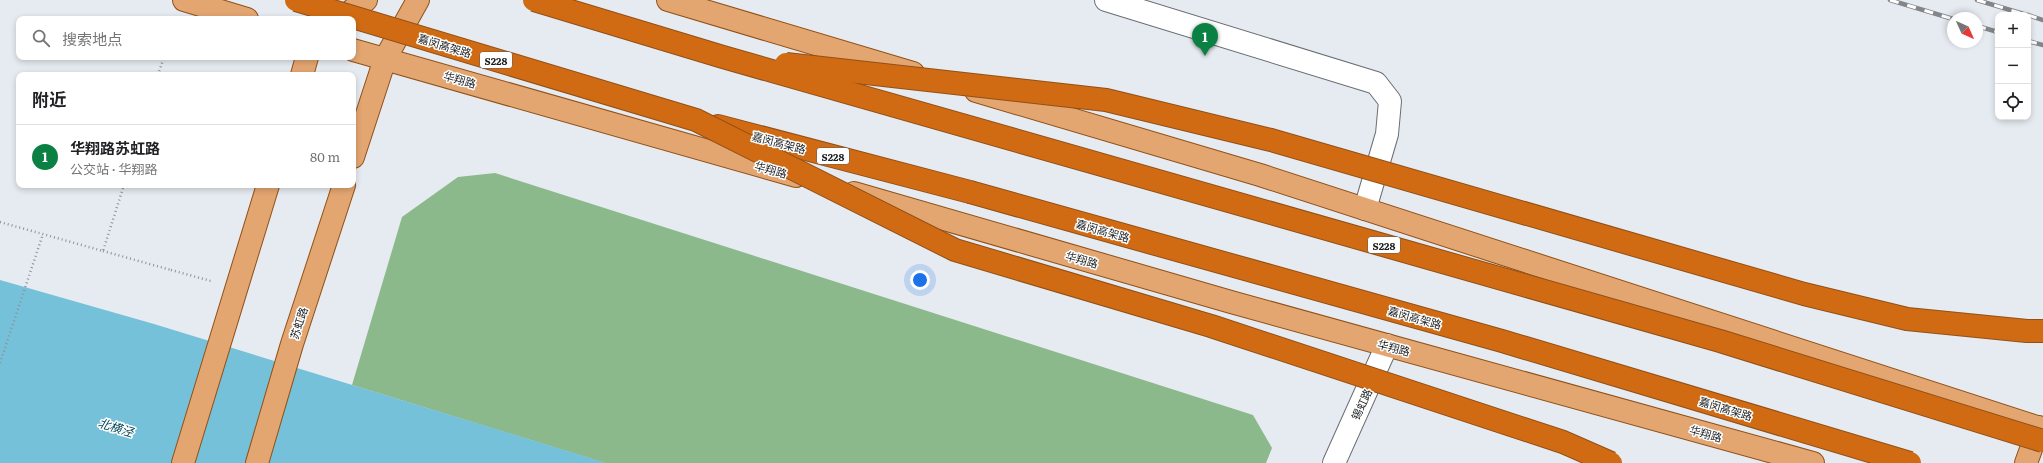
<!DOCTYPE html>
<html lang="zh">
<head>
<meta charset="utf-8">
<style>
  :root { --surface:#fff; --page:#f6f6f6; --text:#202124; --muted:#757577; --line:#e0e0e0; --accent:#0b8043 }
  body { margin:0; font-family:Literata,"Noto Sans SC",serif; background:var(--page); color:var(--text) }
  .controls { position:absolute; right:12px; top:12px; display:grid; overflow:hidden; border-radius:8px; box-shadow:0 2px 6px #0003 }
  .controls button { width:36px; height:36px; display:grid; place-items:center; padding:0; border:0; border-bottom:1px solid var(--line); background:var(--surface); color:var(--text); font:20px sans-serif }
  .compass { position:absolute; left:1947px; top:12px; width:36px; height:36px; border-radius:50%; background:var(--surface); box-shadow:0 2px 6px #0003; rotate:135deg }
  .you { position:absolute; left:920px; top:280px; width:14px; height:14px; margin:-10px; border:3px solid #fff; border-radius:50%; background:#1a73e8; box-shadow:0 0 0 6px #1a73e833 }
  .badge { display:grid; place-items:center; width:26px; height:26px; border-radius:50%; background:var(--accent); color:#fff; font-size:13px; font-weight:700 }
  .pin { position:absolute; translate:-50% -33px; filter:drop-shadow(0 1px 2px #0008) }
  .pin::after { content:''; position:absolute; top:21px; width:14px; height:12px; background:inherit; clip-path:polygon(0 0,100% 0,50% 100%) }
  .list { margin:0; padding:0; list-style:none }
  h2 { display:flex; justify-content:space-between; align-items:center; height:52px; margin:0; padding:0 16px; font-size:17px }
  h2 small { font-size:13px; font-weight:400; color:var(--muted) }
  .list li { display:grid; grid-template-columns:26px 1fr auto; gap:12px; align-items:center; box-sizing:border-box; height:64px; padding:0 16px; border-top:1px solid var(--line) }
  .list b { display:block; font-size:15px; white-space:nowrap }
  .list p { margin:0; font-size:13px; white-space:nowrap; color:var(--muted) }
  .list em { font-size:13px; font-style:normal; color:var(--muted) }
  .icon { flex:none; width:22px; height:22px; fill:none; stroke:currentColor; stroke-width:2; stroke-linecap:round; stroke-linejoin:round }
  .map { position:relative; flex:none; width:2043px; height:463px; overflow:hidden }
  .search { position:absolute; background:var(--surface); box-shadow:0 2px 6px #0003; left:16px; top:16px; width:340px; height:44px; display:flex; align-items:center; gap:10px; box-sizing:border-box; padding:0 14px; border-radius:8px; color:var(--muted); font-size:15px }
  .panel { position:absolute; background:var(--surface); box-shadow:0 2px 6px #0003; left:16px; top:72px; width:340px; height:116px; border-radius:8px }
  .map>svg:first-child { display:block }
</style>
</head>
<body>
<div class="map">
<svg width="2043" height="463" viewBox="0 0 2043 463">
  <rect width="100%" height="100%" fill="#e6ebf1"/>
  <!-- forest -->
  <path fill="#8bb98b" d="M495,173L1253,415L1272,448L1266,463H605L352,385L402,217L458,177Z"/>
  <!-- water -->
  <path fill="#75c1da" d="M0,280L154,324L606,463H0Z"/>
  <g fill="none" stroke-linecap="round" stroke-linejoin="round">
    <!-- minor casing -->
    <g stroke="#696d72" stroke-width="24">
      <g id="minor">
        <path d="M1106,0L1376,83L1390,101L1387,134L1365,209"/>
        <path d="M1334,463L1387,345"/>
      </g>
    </g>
    <!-- major casing -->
    <g stroke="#915017" stroke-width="24">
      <g id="major">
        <path d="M184,0L247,19"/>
        <path d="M668,0L913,73"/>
        <path d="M340,19L366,0"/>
        <path d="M353,50L796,176"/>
        <path d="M302,75L307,57"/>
        <path d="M976,91L1260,175L2043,429"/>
        <path d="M353,157L385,59L418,0"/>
        <path d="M854,193L1231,302L1813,463"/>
        <path d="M183,463L268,185"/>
        <path d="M257,463L292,344L344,185"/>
        <path d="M2026,463L2039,427"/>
      </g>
    </g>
    <!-- highway casing -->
    <g stroke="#915017" stroke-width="24">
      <path id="highway" d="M718,126L970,192"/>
    </g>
    <!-- path -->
    <g stroke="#8e9296" stroke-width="2.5" stroke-dasharray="1 3" stroke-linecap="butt">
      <path d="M158,75L164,57"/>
      <path d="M0,222L103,251L124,185"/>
      <path d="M171,270L211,281"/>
      <path d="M0,363L43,234"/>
    </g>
    <!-- minor -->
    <use href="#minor" stroke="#fff" stroke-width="22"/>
    <!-- major -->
    <use href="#major" stroke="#e3a671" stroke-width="22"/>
    <!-- highway -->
    <use href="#highway" stroke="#d16b13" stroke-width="22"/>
    <!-- rail casing -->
    <g stroke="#828589" stroke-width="4.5">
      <g id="rail">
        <path d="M1890,0L1953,19"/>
        <path d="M1977,0L2027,15"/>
        <path d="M2028,15L2043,20"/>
        <path d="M1977,26L1998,32"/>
        <path d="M2028,41L2043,45"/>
      </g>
    </g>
    <!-- rail -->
    <use href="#rail" stroke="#fff" stroke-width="3" stroke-dasharray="9" stroke-linecap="butt"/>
    <!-- highway-bridge casing -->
    <g stroke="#915017" stroke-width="24" stroke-linecap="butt">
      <g id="highway-bridge">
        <path d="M296,0L696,120L955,250L1211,326L1563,442L1611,463"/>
        <path d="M534,0L723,57L1720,341L2043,441"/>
        <path d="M786,64L1106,100L1271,140L1804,294L1907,319L2027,331H2043"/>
        <path d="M970,192L1502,341L1910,463"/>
      </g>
    </g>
    <!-- path-bridge -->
    <path stroke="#8e9296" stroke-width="2.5" stroke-dasharray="1 3" stroke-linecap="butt" d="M103,251L171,270"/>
    <!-- highway-bridge -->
    <use href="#highway-bridge" stroke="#d16b13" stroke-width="22"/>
  </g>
  <g text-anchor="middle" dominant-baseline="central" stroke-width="3" stroke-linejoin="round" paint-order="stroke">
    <!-- shield labels -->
    <g fill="#fff" stroke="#5f6162" stroke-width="1">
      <rect x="480" y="52" width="32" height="16" rx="3"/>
      <rect x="817" y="148" width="32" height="16" rx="3"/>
      <rect x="1368" y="237" width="32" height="16" rx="3"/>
    </g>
    <g font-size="10" font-weight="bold" fill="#1b1d1f">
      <text x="496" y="60">S228</text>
      <text x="833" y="156">S228</text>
      <text x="1384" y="245">S228</text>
    </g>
    <!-- street labels -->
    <g font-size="11" fill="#1b1d1f" stroke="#fff">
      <text transform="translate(445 45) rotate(17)">嘉闵高架路</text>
      <text transform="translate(460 79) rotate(16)">华翔路</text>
      <text transform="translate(779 142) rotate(15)">嘉闵高架路</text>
      <text transform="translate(771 169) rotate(16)">华翔路</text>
      <text transform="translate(1103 230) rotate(16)">嘉闵高架路</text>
      <text transform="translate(1082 259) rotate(16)">华翔路</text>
      <text transform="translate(1415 317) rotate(16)">嘉闵高架路</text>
      <text transform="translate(298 323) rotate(-72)">苏虹路</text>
      <text transform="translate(1394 347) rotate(15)">华翔路</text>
      <text transform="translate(1361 404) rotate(-65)">锡虹路</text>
      <text transform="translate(1726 408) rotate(17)">嘉闵高架路</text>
      <text transform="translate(1706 433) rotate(16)">华翔路</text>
    </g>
    <!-- water labels -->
    <g font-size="12" font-style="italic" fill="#02485a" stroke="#fff">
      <text transform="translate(116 427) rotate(17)">北横泾</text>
    </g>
  </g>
</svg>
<div class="controls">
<button>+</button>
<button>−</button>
<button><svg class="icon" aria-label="locate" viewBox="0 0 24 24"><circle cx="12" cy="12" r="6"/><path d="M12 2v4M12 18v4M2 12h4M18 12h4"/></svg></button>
</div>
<svg class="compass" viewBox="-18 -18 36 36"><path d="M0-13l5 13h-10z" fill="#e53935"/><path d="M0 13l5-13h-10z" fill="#757577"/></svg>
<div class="you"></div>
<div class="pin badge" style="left:1205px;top:56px">1</div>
<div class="search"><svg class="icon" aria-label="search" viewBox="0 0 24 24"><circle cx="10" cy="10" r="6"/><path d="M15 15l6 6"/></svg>搜索地点</div>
<section class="panel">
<h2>附近<small></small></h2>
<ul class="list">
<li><span class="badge">1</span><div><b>华翔路苏虹路</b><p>公交站 · 华翔路</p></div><em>80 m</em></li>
</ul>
</section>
</div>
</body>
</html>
